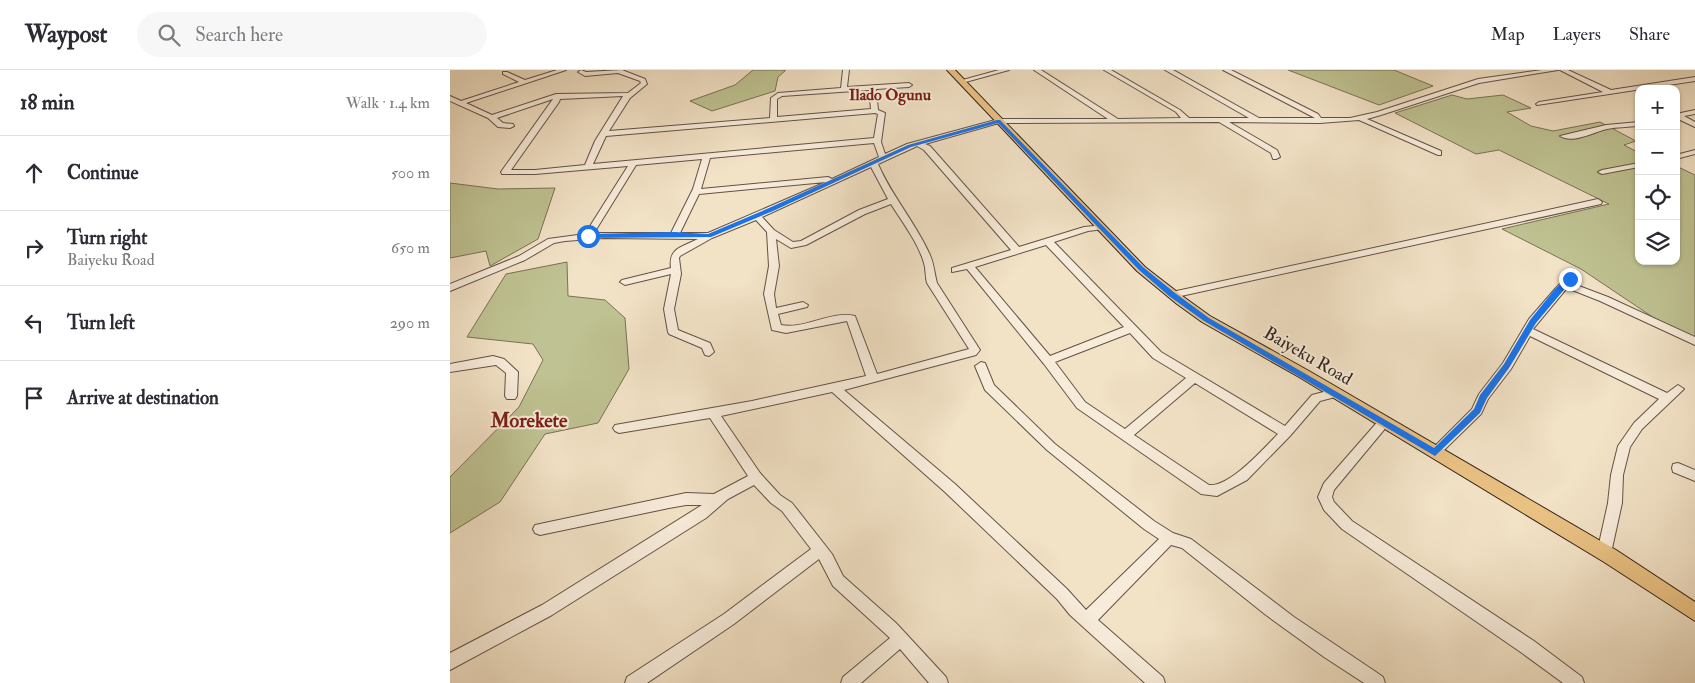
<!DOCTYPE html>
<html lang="en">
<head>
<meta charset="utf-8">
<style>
  :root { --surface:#fff; --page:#f7f7f7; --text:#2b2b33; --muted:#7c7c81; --line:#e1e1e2 }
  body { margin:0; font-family:"IM FELL Double Pica",serif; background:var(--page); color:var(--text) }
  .controls { position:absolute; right:15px; top:15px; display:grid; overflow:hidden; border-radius:10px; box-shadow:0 1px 4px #0004 }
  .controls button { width:45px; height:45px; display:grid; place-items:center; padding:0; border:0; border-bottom:1px solid var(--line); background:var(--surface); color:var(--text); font:25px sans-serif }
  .stop { position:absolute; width:15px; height:15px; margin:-11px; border:4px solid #1a73e8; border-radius:50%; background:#fff }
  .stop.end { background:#1a73e8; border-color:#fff; box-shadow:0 1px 5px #0008 }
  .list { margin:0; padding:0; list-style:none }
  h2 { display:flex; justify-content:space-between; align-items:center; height:65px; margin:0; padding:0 20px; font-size:21px }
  h2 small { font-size:16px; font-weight:400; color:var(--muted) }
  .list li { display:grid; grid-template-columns:32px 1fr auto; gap:15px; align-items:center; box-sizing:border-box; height:75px; padding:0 20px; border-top:1px solid var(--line) }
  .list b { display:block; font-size:19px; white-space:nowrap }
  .list p { margin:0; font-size:16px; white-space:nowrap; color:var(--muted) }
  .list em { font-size:16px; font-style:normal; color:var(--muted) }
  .icon { flex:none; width:28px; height:28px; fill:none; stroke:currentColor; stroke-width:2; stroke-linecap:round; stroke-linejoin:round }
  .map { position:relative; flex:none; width:1245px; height:613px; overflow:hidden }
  header { display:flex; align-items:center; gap:30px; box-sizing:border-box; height:70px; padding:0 25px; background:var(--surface); border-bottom:1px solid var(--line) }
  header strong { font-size:24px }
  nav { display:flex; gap:28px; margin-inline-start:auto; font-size:18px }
  .search { width:350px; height:45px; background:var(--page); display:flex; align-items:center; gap:12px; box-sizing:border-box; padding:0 18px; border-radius:28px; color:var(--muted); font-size:19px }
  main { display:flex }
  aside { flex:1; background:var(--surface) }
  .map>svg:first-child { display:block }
</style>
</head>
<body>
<header>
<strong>Waypost</strong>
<div class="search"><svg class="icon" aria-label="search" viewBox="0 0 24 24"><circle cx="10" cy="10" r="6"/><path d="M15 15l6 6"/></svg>Search here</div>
<nav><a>Map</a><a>Layers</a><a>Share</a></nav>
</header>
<main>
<aside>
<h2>18 min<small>Walk · 1.4 km</small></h2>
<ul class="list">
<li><svg class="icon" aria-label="ahead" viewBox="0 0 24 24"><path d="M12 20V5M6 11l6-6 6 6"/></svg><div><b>Continue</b></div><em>500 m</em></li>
<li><svg class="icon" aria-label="right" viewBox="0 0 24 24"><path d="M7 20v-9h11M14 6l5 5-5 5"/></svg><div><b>Turn right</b><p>Baiyeku Road</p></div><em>650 m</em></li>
<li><svg class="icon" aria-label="left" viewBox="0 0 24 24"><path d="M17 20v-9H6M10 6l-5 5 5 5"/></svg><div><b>Turn left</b></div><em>290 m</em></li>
<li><svg class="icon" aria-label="arrive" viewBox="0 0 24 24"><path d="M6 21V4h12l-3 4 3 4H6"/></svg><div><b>Arrive at destination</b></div></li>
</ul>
</aside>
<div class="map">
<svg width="1245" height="613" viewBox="0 0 1245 613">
  <rect width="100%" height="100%" fill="#f2e2c6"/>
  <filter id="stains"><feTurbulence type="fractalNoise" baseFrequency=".004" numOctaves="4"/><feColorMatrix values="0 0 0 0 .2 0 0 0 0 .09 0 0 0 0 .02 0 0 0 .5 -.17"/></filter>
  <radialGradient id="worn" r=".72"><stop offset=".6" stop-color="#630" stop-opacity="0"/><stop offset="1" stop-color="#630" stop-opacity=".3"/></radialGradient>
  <!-- green -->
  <g fill="#bfc292" stroke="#797256">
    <path d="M303,0H336L328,7L325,21L262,41L240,31L285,15Z"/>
    <path d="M838,0H944L983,16L929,35Z"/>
    <path d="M1002,25L1017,29L1053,25L1081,38L1057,42L1081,56L1103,61L1150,52L1186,71L1174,75L1189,83V191H1226V96L1245,105V269L1210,252L1131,199L1052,159L1159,134L1049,80L1026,84L945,43Z"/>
    <path d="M0,113L48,119L105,118L88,169L40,196L36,181L0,188Z"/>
    <path d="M117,192L118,226L155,230L175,248L179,299L148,353L95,364L50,432L0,463V407L69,337L93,290L83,274L17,267L56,204Z"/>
  </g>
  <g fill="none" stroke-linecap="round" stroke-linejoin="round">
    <!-- minor casing -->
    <g stroke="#635246" stroke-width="2">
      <g id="minor">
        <path d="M107,0H116L16,33L42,45L106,24L178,23L191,13L190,11L168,3L135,6L128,2L131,0L136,2L172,0L195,9L197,14L180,28L159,61L320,48L321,28L328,23L391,18L393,0H399L397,17L459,13L462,15L459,17L426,19L428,40L435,43L431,72L435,84L457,74L549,49H658L584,0H591L668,49L731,48L726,42L654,0H661L730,40L739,48H799L715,0H723L809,48H865L773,0H781L868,44L871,48H900L927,42L1028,9L1092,0H1108L1029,13L931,45L917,49L991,81V85H988L909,50L870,53L779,52L827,80L830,87L826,89H823L821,83L769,52L549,53L475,74L480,76L569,177L634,157L654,155V159L638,161L604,172L711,282L835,356L862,325L885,319L889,320L891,323L889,326L870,331L840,366L797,410L767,426L751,424L627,338L594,294L517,199L502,202V198L561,180L474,80L467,76L463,78L428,94C441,125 465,152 479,183C484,193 484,202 487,213L530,280L526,285L394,320L505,414L617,519L636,540L709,469L694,459L597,380L535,320L525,296L531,292L535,293L544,315L605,374L704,451L723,463L741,469L844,547L926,602L933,607L935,613H914L874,587L816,545L732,478L721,475L648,550L713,607L715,613H695L620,545L607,529L495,422L382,322L271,346L310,403L330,425L342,433L382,484L393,506L446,553L496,607L498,613H479L450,579L411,613H391L393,607L440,568L383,516L369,489L284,554L197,613H175L177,607L274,544L361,479L332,441L321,433L304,415L278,429L256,448L102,545L0,600V583L92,535L252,435H236L219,438L90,465L85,463L83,459L85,455L236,423L264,424L298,406L260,348L169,363L165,361L163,358L165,355L302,331L416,306L397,251L336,263L322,260L314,224L319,196L317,162L306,150L262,168L230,186L229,188L231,204L224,239L228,260L260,273L264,282L259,286L255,285L252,278L219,264L218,262L214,239L221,204L175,215L170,212L172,210L221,198C218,178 232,177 248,169L154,168L115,171L104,173L75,190L0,221V214L69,186L98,169L135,164L178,96L85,104H52L51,102L103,29L47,48L53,53L63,54L64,56L60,58L48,57L38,48L0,31V26L11,31L69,12L53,4V2H57L75,10ZM419,20L421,39L327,47V29L332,26ZM173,26L145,71L135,95L85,100H61L109,32L110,29ZM425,43L428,44L424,68L143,94L156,66ZM424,73L429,87L382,109L378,107L251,119L260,88ZM252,89L243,119L221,163H144L186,95ZM421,97L438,129L409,140L351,171L343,172L324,160L312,147ZM376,112L258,163H230L249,124ZM441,134C452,152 468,172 474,193C476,199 475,206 477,213L519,279L427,304L405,246C382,240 354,260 331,255L328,244L357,237L358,235L353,232L326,238L324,224L329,196L326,169L341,178L356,175L415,144ZM596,175L674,257L600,286L525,197ZM680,263L703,288L736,308L675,359L635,332L605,292ZM745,313L828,364C813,379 780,417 759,415L684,365Z"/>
        <path d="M549,0H559L512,13L509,11Z"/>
        <path d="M1110,0H1118L1161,20L1245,7V11L1087,35L1086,34L1089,32L1153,22Z"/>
        <path d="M1245,40V44L1234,46L1245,52V57L1226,48V44Z"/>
        <path d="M1189,52V56C1178,57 1167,57 1157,59C1144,62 1123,74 1110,66L1156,55Z"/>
        <path d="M1245,80V84L1226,89V85Z"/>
        <path d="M1189,93V97L1152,104L1148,102L1152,100Z"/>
        <path d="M1148,129L1152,132L1151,134L722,228L717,225L722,222Z"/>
        <path d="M1120,206L1125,209L1121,213L1158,227L1245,267V275L1150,231L1117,218L1083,259L1217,323L1228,315L1234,319L1192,359L1180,377L1173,405L1172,433L1161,483L1159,487L1154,489L1149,487L1147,483L1158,433L1161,405L1168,376L1184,353L1209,329L1080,266L1061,299L1038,329L1031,344L989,385L985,387L981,385L979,382L1022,339L1029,324L1053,293L1079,249L1105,219L1117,207Z"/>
        <path d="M43,286L54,289L68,302L67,326L65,329H57L55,326L56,303L46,295L0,302V294Z"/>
        <path d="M934,347L938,349L940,352L938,355L884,420L882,427L884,432L902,451L1084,571L1132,607L1134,613H1113L1072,583L892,459L874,440L868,427L874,413L930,349Z"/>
        <path d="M1228,393L1245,400V411L1223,402L1222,398L1223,394Z"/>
      </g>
    </g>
    <!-- major casing -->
    <g stroke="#33221b" stroke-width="2">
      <path id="major" d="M497,0H505L695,197L735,228L760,246L859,301L1166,480L1245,532V551L1154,492L849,307L752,252L727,234L687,201Z"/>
    </g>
    <!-- minor -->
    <use href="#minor" fill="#f7ecda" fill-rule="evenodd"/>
    <!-- major -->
    <use href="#major" fill="#e9c183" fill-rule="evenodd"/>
  </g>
  <!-- route -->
  <path fill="#1a73e8" d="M547,50H550L693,197L725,223L759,248L984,378L1024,339L1030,325L1054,294L1080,250L1105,219L1118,208L1123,209L1086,253L1059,298L1037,328L1030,343L985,386L754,251L719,226L689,200L548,53L461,77L323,141L261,167L138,168L135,166L138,164L225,162L258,164L319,138L458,75Z"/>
  <g text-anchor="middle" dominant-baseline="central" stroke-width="4" stroke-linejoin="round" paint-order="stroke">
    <!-- far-quarter labels -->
    <g font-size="16" font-weight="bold" fill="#7a1f14" stroke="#f7ecda">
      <text x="440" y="25">Ilado Ogunu</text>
    </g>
    <!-- street labels -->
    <g font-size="18" fill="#33221b" stroke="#f7ecda">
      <text transform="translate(858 286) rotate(30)">Baiyeku Road</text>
    </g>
    <!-- quarter labels -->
    <g font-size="20" font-weight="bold" fill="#7a1f14" stroke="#f7ecda">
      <text x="79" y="350">Morekete</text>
    </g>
  </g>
  <rect width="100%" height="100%" filter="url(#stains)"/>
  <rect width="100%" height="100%" fill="url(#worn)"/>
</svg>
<div class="controls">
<button>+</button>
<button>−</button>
<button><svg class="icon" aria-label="locate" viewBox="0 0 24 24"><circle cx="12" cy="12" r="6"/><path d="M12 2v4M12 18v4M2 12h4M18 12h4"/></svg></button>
<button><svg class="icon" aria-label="layers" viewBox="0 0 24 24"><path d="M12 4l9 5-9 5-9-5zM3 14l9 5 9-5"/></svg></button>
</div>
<div class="stop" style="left:138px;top:166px"></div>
<div class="stop end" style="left:1120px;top:209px"></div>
</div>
</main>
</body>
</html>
